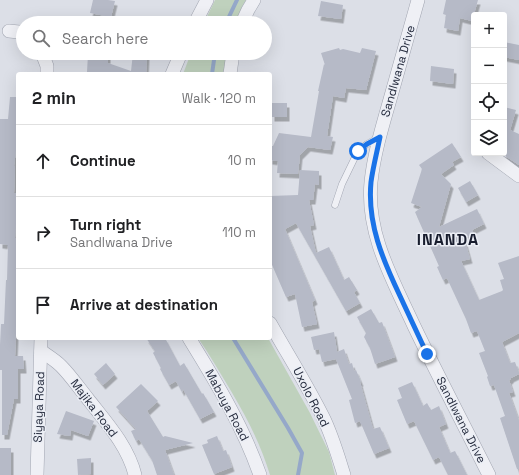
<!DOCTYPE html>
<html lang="en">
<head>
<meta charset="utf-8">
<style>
  :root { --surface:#fff; --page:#f2f2f2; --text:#202124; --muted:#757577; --line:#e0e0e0 }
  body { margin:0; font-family:"Space Grotesk",sans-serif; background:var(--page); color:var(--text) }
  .controls { position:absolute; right:12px; top:12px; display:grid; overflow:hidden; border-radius:4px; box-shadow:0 4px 16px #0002 }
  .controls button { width:36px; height:36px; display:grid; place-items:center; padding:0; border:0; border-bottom:1px solid var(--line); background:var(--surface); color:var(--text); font:20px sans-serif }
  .stop { position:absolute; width:12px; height:12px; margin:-9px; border:3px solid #1a73e8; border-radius:50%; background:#fff }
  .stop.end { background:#1a73e8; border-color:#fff; box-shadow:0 1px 4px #0008 }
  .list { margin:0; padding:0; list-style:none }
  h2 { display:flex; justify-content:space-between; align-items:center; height:52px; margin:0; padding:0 16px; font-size:17px }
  h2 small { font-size:13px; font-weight:400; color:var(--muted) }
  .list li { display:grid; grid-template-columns:26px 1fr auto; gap:12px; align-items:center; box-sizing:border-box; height:72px; padding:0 16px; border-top:1px solid var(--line) }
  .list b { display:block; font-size:15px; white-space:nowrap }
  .list p { margin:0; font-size:13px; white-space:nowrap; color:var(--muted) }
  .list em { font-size:13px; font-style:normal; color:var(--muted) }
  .icon { flex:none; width:22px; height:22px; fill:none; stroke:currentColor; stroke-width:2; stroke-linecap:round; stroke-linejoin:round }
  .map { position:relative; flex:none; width:519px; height:475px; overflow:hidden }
  .search { position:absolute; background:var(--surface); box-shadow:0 4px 16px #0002; left:16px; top:16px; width:256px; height:44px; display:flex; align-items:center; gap:10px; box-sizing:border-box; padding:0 14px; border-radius:22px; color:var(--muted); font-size:15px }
  .panel { position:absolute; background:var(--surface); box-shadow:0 4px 16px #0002; left:16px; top:72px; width:256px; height:268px; border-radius:4px }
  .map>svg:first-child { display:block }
</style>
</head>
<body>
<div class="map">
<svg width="519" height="475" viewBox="0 0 519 475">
  <defs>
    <filter id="shadow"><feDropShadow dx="2.5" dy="4.5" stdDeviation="0" flood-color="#0004"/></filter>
  </defs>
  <rect width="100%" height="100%" fill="#dcdfe7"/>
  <!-- green -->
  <g fill="#bfd1bd">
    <path d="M215,0H246L243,5L235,23H204Z"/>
    <path d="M191,53H228L223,74H183Z"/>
    <path d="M198,338H268L310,413L329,452L335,475H270C261,445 247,418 231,391C220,373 210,355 198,338Z"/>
  </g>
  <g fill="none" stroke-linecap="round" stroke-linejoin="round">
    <!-- stream -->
    <g stroke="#95a8c9" stroke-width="4">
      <path d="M226,23L237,0"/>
      <path d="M212,74L215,53"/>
      <path d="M233,338L288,428L302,453L298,475"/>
    </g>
  </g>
  <!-- building -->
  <g fill="#b6bac7" filter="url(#shadow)">
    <path d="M93,0H108L115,1L111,17L90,13Z"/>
    <path d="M446,0H478L472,21L460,18L458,31L444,28L446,15L443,14Z"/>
    <path d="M321,1L343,5L341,19L318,16Z"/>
    <path d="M504,42L519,45V60L504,57Z"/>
    <path d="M339,48L340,50L343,49L360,53L362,48L376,51L366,90L346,88L344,98L333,96L327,136L333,137L330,150L308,147L300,155L298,174L277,173L278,161L270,160V146H273L279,133L311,137L319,91H318L324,64L325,65L321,53Z"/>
    <path d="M133,53H147L146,74L87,72L88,54L108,55V63L131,71Z"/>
    <path d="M431,66L454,69L453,84L430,81Z"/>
    <path d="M10,97H18V135L14,166H15L14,193H18L15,238H18V309H17L15,356H23L24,369H18V399H14L7,435H2V370H0V345L1,324H4L6,280H7L8,245L0,244V119H8Z"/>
    <rect x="272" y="103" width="15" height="14"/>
    <path d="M504,107L516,110L510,130L519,134V165L504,155Z"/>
    <path d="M452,143L461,157L452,162L454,165L441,174L451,184L439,227L477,209L484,224L472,230L474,234L464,238L470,259L461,261L479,300L502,291L503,290L500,280L504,279L498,263L519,256V333L502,342L510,363L515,362L519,373V374L511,378V379L509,380L513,392L509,393L519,421V469H517L500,418L505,416L494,385L490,386L487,377L488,376L479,353L485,351L477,331L471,333L466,319L447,278L443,280L437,267L439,266L415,212L422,207L411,203L422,169L419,165Z"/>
    <path d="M300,170L319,171V185L315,184L313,200H309L314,225L310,226L316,253L329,247L344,280L349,277L357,290L354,292L360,303L346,311L296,223L285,229L315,300L312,302L317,324L302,327L295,294L286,297L270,260V196L298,195Z"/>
    <path d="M470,181L478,195L466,202L458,188Z"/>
    <path d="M371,309L379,323L382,322L395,357L375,364L370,348L364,337L366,333L357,317Z"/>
    <path d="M334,332L337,352L344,349L349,364L352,363L354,371L356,370L361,382H360L373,429L380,427L389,448L374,454L360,421L355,423L349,400L352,399L336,359L322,362L319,349L314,350L311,337Z"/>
    <path d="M146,338H165L180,366L184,363L202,394L203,393L214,412L200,419L183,389L182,392L176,381L169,385L160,369L161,368L153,353L155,351Z"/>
    <path d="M106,363L115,374L103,385L94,374Z"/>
    <path d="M412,382L423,406L427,403L431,410L439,406L446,424L439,427L450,453L455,451L467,475H448L439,457L433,460L414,421L407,424L397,400L402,398L398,388Z"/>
    <path d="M141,384L158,401L147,411L163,437L165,436L193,443L165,450L174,475H157L152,460L139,439L136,441L131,431L136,429L116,407Z"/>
    <path d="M66,411L94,421L88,436L71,430L70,436L57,434Z"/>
    <path d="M217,436L223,451L226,450L232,467L214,474L202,445L208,443L207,440Z"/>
    <rect x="0" y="448" width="11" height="27"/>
    <path d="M91,458V474L78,475L77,459Z"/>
  </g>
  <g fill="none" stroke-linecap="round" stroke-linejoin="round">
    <!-- service casing -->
    <g stroke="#a1a5b1" stroke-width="7">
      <path id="service" d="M335,205L342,184L358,151L367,144L378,138"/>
    </g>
    <!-- minor casing -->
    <g stroke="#a1a5b1" stroke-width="14">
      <g id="minor">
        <path d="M418,0C409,32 400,64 391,96C383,124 374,153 371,182C366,234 393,280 414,326C438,376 464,425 489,475"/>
        <path d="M195,23L207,0"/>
        <path d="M242,23L248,10L254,0"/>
        <path d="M9,31L19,32L23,33"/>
        <path d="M42,53L47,66V74"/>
        <path d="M172,74L181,53"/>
        <path d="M230,74L233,53"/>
        <path d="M488,153L519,176"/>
        <path d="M270,323C288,355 307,385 323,417C332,435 338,456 344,475"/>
        <path d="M189,338C216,382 243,426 260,475"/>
        <path d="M41,351C48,356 55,360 61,366C71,376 79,388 88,399C106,422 128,446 135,475"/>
        <path d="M37,475L41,338"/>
      </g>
    </g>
    <!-- service -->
    <use href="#service" stroke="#eff0f5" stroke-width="6"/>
    <!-- minor -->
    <use href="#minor" stroke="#eff0f5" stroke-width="13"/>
  </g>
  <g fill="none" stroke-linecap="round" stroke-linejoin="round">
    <!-- route -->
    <path stroke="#1a73e8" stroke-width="5" d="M358,151L367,144L380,137C377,152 373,167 371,182C367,224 383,260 400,296C409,315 418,335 427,354"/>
  </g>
  <g text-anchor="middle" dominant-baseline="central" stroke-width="3" stroke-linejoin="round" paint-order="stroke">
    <!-- street labels -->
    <g font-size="12" fill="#252b3d" stroke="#ebeef5">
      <text transform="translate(398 71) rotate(-74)">Sandlwana Drive</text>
      <text transform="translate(311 397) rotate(63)">Uxolo Road</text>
      <text transform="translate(227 405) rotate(62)">Mabuya Road</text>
      <text transform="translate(39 407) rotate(-88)">Siyaya Road</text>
      <text transform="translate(94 408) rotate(53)">Majika Road</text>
      <text transform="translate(461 420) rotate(63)">Sandlwana Drive</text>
    </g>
    <!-- district labels -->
    <g font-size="16" font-weight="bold" letter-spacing="1" fill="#181d2e" stroke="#ebeef5">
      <text x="448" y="239">INANDA</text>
    </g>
  </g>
</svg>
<div class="controls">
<button>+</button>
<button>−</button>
<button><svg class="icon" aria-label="locate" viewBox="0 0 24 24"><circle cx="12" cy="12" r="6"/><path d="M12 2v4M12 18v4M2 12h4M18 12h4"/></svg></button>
<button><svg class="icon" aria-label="layers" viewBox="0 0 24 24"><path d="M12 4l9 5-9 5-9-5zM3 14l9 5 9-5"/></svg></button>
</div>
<div class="stop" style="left:358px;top:151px"></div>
<div class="stop end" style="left:427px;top:354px"></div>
<div class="search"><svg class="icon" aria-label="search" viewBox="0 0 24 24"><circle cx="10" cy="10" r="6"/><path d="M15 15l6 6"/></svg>Search here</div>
<section class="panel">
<h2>2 min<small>Walk · 120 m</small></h2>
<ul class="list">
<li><svg class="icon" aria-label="ahead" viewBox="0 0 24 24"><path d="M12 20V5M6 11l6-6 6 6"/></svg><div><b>Continue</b></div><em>10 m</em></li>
<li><svg class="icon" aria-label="right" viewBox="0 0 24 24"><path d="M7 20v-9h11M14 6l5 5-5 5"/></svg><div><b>Turn right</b><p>Sandlwana Drive</p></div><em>110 m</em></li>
<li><svg class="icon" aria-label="arrive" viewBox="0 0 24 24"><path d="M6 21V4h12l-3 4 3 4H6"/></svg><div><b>Arrive at destination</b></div></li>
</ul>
</section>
</div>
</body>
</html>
